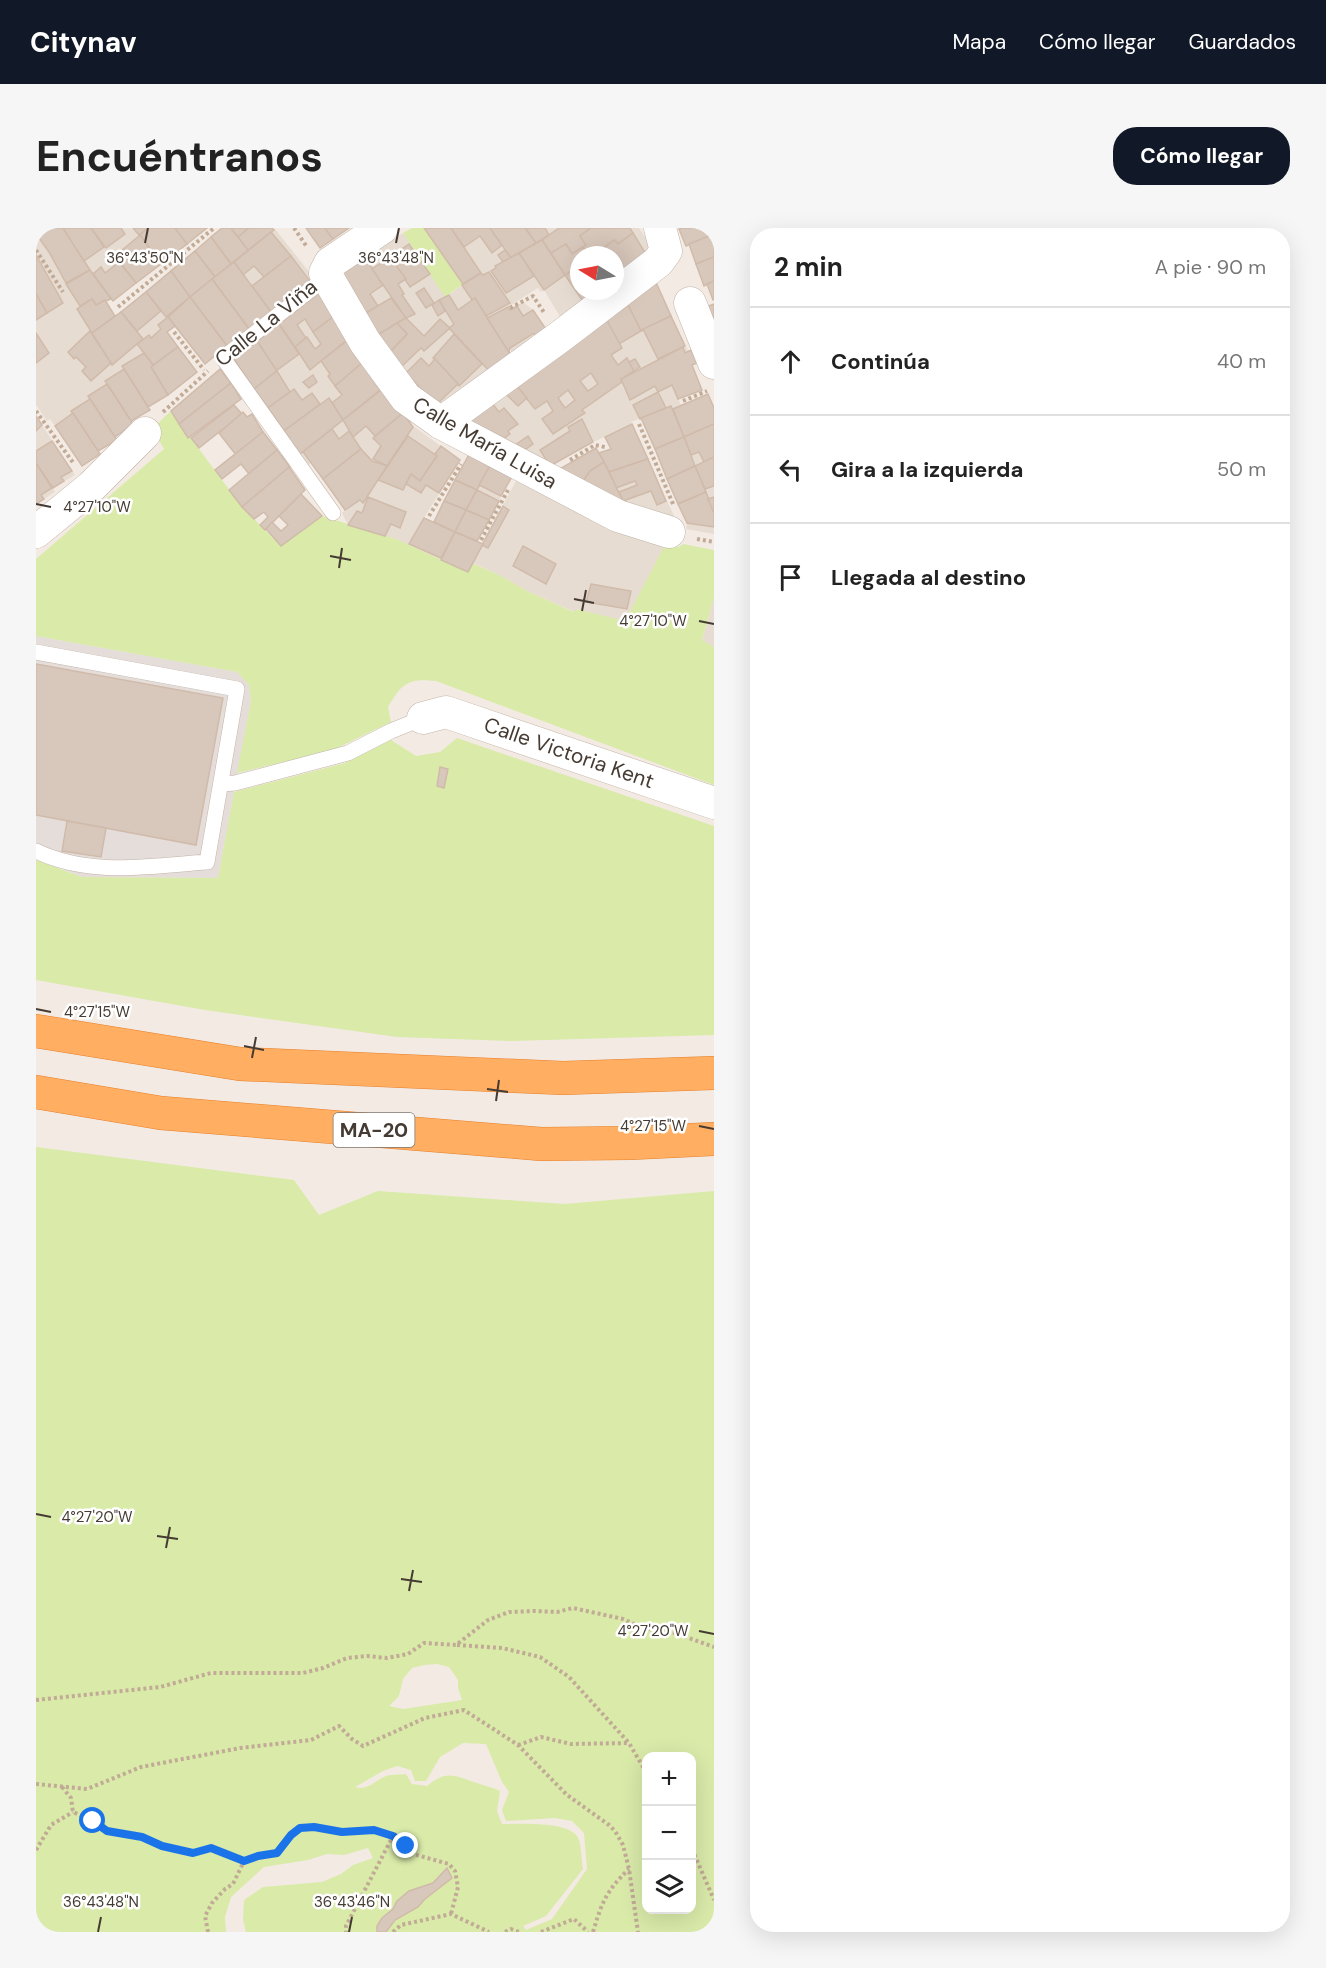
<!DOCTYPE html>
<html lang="es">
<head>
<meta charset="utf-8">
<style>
  :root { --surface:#fff; --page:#f6f6f6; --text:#222; --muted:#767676; --line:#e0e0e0; --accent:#111827 }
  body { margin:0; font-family:"DM Sans",sans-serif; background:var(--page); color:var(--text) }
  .controls { position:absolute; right:18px; bottom:18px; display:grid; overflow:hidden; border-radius:12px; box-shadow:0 6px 24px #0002 }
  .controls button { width:54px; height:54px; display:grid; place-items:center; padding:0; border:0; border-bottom:2px solid var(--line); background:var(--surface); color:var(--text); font:30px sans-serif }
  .compass { position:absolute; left:534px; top:18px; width:54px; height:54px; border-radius:50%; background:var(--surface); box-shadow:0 6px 24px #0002; rotate:280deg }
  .stop { position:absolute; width:18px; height:18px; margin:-14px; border:4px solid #1a73e8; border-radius:50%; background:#fff }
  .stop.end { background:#1a73e8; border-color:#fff; box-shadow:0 2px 6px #0008 }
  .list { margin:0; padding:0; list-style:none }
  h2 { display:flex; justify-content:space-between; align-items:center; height:78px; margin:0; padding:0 24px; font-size:26px }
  h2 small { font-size:20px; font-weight:400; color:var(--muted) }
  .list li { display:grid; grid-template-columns:39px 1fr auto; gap:18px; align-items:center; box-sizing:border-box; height:108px; padding:0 24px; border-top:2px solid var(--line) }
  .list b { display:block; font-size:22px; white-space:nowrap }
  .list em { font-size:20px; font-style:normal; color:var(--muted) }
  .icon { flex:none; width:33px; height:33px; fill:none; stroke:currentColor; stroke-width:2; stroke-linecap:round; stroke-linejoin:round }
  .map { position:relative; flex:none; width:678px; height:1704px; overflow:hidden; border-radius:24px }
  header { display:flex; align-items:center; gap:36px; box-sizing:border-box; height:84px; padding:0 30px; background:var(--accent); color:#fff }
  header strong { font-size:28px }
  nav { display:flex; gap:33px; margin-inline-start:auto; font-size:21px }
  .intro { display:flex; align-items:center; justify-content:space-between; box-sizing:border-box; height:144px; padding:0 36px }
  h1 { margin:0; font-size:42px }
  .button { padding:15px 27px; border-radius:24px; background:var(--accent); color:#fff; font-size:21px; font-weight:700 }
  main { display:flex; gap:36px; padding:0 36px }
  aside { flex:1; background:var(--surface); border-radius:24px; box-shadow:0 6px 24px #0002 }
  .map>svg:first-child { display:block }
</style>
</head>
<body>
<header>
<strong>Citynav</strong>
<nav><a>Mapa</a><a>Cómo llegar</a><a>Guardados</a></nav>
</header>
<div class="intro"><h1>Encuéntranos</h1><a class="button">Cómo llegar</a></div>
<main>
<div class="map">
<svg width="678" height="1704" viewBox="0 0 678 1704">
  <rect width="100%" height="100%" fill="#f3ebe3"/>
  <!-- residential -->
  <g fill="#e7dcd1">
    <path d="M4,0H171L77,73L75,71L70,73L79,88L186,0L239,1L278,50L169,136L140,98L131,104L161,144L132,167L113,179L114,182L96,193L97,196L79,209L81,212L62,223L59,229L46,238L14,191L11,193L0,177V4Z"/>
    <path d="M388,0H603L617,21L582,50L579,47V27H543V63H569L526,92L508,62L505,64L502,60L472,79L474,82L487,74L497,82L512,104L478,127L474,121L473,124L477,131L401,179L335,111L329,29L367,5L410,69L427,56Z"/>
    <path d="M619,52L652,123L655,122L656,137L666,162L642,170L645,177L672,166L678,180V306L650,301L651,295L605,190L595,194L596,196L639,290L587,273L564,263L560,220L563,225L575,221L569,209L557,214L514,238L484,225L439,186Z"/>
    <path d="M288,60L359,175L376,197L424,232L388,290L398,294L435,223L478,245L441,313L446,316L480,253L530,278L630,315L589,394L541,381L539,384L493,364L463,347L437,335L432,344L360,311L312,297L306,285L309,282L275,235L272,237L198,131Z"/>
    <path d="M0,188L39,247L17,260L19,264L0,276Z"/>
    <path d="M678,369V419L666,413Z"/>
  </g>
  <!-- industrial -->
  <path fill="#e5ddd9" d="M0,408L201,444L213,457L215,473L182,650L46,649L0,631Z"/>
  <!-- green -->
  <g fill="#d9eaa9" fill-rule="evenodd">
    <path d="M376,0H388L427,56L409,69L367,5Z"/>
    <path d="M135,183L151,210L154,209L206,279L245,318L286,288L360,311L432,344L436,335L463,347L493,364L538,384L540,381L589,393L630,315L643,319L647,316L678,322V369L666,412L678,419V557L400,453C372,450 366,455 352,479L355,494L297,522L201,545L215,473L213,457L201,444L0,408V331L128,221L116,201Z"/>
    <path d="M421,510L678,598V807L476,813L361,809L169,782L0,752V632L46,649L182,650L198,564L309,535L355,512L380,528L404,524Z"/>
    <path d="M0,919L258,952L283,987L342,963L528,976L678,963V1704H210L207,1692L208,1672L227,1659L286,1654L305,1646L317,1637L337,1630L332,1620L308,1627L291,1626L272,1632L228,1639L195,1669L189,1689L190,1704H0ZM401,1436L413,1439L422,1452V1460L426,1472L367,1481L353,1478L363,1468L367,1451L376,1440L388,1437ZM427,1515L450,1516L466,1554L473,1564L466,1582L470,1593L519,1590L536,1593L548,1605L551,1641L516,1691L490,1702L487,1698L510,1688L547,1641C545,1632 546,1615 541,1608C530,1593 483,1596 466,1596L461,1583L464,1563C456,1559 449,1558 441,1555C419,1548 411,1541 391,1558L376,1556L370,1546C364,1547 356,1546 350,1548C339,1552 333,1563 319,1559L347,1543L361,1538L375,1542L379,1553H390L404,1529ZM610,1528H656V1682H610Z"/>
  </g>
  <!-- building -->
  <g fill="#d8c7bb" stroke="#d0bbab" stroke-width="1.5" fill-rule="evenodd">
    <path d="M4,0H27L54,42L30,55L13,24L0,6Z"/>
    <path d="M27,0H55L68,19L48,33Z"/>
    <path d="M55,0H85L89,6L70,20Z"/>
    <path d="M97,0H112L103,7Z"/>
    <path d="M112,0H139L151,16L125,36L104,7Z"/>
    <path d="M139,0H171L151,16Z"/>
    <path d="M186,0H195L212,22L195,36L175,9Z"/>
    <path d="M195,0H213L202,9Z"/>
    <path d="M213,0H236L238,2L212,22L202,9Z"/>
    <path d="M270,0H289L297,11L284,20Z"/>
    <path d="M289,0H313L297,11Z"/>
    <path d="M388,0H415L445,45L427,56Z"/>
    <path d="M415,0H454L466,17L456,25L444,8L428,19Z"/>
    <path d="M454,0H489L500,15L475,30Z"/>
    <path d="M492,0H509L513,7L500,15L490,1Z"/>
    <path d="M523,0H555L544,8L550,17L547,19L536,26L530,16L515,25L506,12Z"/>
    <path d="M555,0H594L597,5L582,16L578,12L559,27H553L547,19L550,17L544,8Z"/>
    <path d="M647,0H678V6L650,18L643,1Z"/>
    <path d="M235,4L255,28L228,49L218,38L207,47L198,34Z"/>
    <path d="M597,5L610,26L587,45L579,35V27H572L570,25L567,27H559L578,12L582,16Z"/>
    <path d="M678,6V29L660,36L653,16Z"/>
    <path d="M104,7L125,36L100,55L79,28Z"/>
    <path d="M175,9L195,36L179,49L159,23Z"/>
    <path d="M506,12L529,47L508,62L483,25Z"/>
    <path d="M373,16L394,46L374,59L354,29Z"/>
    <path d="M530,16L536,26L547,19L553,27H543V38L529,47L515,25Z"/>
    <path d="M469,22L475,30L467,34L462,27Z"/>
    <path d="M159,23L179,49L154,69L135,43Z"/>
    <path d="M483,25L498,48L470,65L455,43L460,40L459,38Z"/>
    <path d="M0,27L27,75L11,85L0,66Z"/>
    <path d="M255,28L274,53L235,84L216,58Z"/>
    <path d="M329,29L347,57L334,66L342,78L323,89L301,46Z"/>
    <path d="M354,29L370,51L362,56L368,66L366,67L379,86L370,90L336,41Z"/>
    <path d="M678,29V53L668,58L660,36Z"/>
    <path d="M83,34L100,55L77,73L57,46L65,39L69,45Z"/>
    <path d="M198,34L235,84L213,101L176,51Z"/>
    <path d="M543,38V63H569L548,75L529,47Z"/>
    <path d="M54,42L75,71L60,77L56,71L44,78L30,56Z"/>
    <path d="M135,43L154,69L130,89L110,64Z"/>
    <path d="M453,44L474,75L450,88L439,70L436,72L426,57L445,45L447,47Z"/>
    <path d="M176,51L213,101L191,118L154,69Z"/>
    <path d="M619,52L635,88L605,103L589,71Z"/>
    <path d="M678,53V71L677,72L671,56Z"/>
    <path d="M388,60L398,75L390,80L380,65Z"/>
    <path d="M110,64L125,83L101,103L85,84Z"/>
    <path d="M283,65L297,89L277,104L269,91L261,97L270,110L259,119L243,96Z"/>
    <path d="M0,66L11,85L0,92Z"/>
    <path d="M413,67L422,82L439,70L477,131L456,146L413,100L418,96L403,72Z"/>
    <path d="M154,69L191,118L169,136L132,89Z"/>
    <path d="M355,70L370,90L335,111L323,89Z"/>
    <path d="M56,71L60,77L69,72L79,88L56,105L41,81Z"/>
    <path d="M403,72L409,83L402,88L396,77Z"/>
    <path d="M591,75L605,103L583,116L570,91Z"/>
    <path d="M678,76V96L670,79Z"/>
    <path d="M481,78L487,88L497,82L512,104L501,111L498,105L474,120L473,124L451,90L472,79L474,82Z"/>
    <path d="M85,84L107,111L76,137L56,105Z"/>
    <path d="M635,88L649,118L622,131L607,101Z"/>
    <path d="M132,89L139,98L131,104L142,119L117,137L101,116L113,107L115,110L125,101L122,97Z"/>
    <path d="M297,89L311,112L274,142L259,119L271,109L279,121L285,116L277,104Z"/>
    <path d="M370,90L388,108L404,91L414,100L388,123L385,120L364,140L351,127L371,106L361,95Z"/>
    <path d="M570,91L586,120L575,127L582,137L591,130L598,143L585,151L586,154L546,182L549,185L517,206L506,191L517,183L511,173L499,181L479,156ZM555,145L562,156L552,163L544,153ZM532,162L539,172L529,180L522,170Z"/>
    <path d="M361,95L371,106L351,127L335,111Z"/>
    <path d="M243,96L263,126L240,143L221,113Z"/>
    <path d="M54,103L75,135L55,153L46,143L50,139L40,129L38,131L32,124Z"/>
    <path d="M0,105L13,125L0,135Z"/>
    <path d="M418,106L446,136L423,158L397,130Z"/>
    <path d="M317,108L331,131L299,158L292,148L294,146L285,133Z"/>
    <path d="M221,113L241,143L218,161L198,131Z"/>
    <path d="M142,119L161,144L132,167L115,139Z"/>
    <path d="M647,119L649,125L655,122L659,131L661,135L656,137L666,162L642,171L636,157L622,164L619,158L594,172L585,151Z"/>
    <path d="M108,125L117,137L115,139L132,167L112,179L86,138Z"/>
    <path d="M385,130L393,138L399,131L422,156L400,177L370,145Z"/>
    <path d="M599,131L604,139L598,143L593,134Z"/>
    <path d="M326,135L344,162L307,192L296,175L306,167L299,158Z"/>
    <path d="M88,141L114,182L95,193L69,153Z"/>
    <path d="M184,141L195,155L143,196L135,183Z"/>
    <path d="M241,143L254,164L232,180L218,161Z"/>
    <path d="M277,147L281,154L273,160L267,154Z"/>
    <path d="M195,155L205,171L152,210L143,196Z"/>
    <path d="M71,156L97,196L79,209L52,168Z"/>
    <path d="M479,156L491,170L482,178L468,164Z"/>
    <path d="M349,159L367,185L339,208L330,198L317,209L307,192Z"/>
    <path d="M258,161L266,172L276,165L284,176L248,203L232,180Z"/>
    <path d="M622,164L630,180L604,191L597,177Z"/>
    <path d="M672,166L678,180V196L648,209L637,181Z"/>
    <path d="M293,170L307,192L264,226L248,203Z"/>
    <path d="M54,171L81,212L62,223L35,183Z"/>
    <path d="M455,174L463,184L468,180L482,196L472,203L474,206L464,213L430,195Z"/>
    <path d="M198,177L206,186L163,220L155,210Z"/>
    <path d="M635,178L648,209L619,221L605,190Z"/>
    <path d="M207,184L211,189L216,186L227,204L200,227L183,205Z"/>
    <path d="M37,185L64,226L46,238L19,198Z"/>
    <path d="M367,185L377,199L351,238L337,231L345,218L337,210Z"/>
    <path d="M0,188L6,197L0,203Z"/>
    <path d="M546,191L557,214L514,238L504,222L534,203L532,199Z"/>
    <path d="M596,196L612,231L573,244L563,225L575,221L569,209Z"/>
    <path d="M678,196V229L668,234L663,224L655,227L648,209Z"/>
    <path d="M296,201L303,211L313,203L325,221L287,251L267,224Z"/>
    <path d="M227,204L241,222L213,246L205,236L186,251L179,242Z"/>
    <path d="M372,208L401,228L384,253L375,246L367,262L342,252Z"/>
    <path d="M492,208L497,216L484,225L475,220Z"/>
    <path d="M648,209L659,238L631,251L619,221Z"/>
    <path d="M16,213L36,243L25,249L28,253L17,260L0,235V223Z"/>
    <path d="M405,218L424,232L403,265L390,257L385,265L370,256L375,246L384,253L401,228L399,226Z"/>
    <path d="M560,220L568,234L554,243L546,255L522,242Z"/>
    <path d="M325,221L336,233L351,238L327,275L324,272L309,282L287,251Z"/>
    <path d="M241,222L254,239L206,279L193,262Z"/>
    <path d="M435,223L456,234L441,262L419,252Z"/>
    <path d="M678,229V258L669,261L659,238Z"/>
    <path d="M612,231L630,273L621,277L615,263L587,273L583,264L601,257L599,253L580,260L573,244Z"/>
    <path d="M456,234L478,245L465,268L443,257Z"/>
    <path d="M568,234L587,273L546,255L554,243Z"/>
    <path d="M0,235L16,260L5,267L8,271L0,276Z"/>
    <path d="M659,238L670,264L642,276L631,251Z"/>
    <path d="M253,239L269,262L229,302L224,297L232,289L228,284L218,291L206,279Z"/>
    <path d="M419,252L441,262L430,282L408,273Z"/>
    <path d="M441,262L463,273L453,292L430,282Z"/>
    <path d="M670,264L678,285V299L651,295L642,276Z"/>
    <path d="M265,266L286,288L245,318L230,301L236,294L245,303L252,297L243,288Z"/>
    <path d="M332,269L370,284L364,300L355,296L349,308L312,297L321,283L326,285Z"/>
    <path d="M678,269V285L672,271Z"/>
    <path d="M408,273L430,282L419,304L398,294Z"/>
    <path d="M467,278L473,282L452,320L446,317Z"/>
    <path d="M430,282L453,292L441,313L419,304Z"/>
    <path d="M388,290L419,304L405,330L373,316Z"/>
    <path d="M419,304L447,316L432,344L405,332Z"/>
    <path d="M487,318L520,336L510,356L477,338Z"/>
    <path d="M555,356L595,363L591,381L550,374Z"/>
    <path d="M0,436L187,470L160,617L0,587Z"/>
    <path d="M404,539L412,541L408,560L401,558Z"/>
    <path d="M31,593L70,600L65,629L26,623Z"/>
    <path d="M411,1640L416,1650L389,1671L382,1679L359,1692L350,1704H341V1698L346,1690L357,1681L361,1673L373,1663L397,1655Z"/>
  </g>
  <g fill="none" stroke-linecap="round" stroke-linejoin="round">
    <!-- service casing -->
    <g stroke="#c2b4a9" stroke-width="16">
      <g id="service">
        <path d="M289,45L283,55L187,130L297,285"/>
        <path d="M0,424L201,461L171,634C114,638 54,649 0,623"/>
        <path d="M185,556L199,555L312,525L355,503L387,490"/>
      </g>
    </g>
    <!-- minor casing -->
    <g stroke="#c2b4a9" stroke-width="33">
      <g id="minor">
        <path d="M346,0L294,35L289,45L329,114L370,170L405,195L582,288L633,304"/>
        <path d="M654,75L678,135"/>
        <path d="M405,195L525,108L622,34L630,23L624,0"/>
        <path d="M0,304L55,259L109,205"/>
        <path d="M387,490L410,484L678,575"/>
      </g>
    </g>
    <!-- motorway casing -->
    <g stroke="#e77f2a" stroke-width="34">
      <g id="motorway">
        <path d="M0,803L204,836L527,850L678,845"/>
        <path d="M0,864L125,885L505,916L594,915L678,911"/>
      </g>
    </g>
    <!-- path -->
    <g stroke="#c1aa96" stroke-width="4" stroke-dasharray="3 3" stroke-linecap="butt">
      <path d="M258,0L271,19"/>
      <path d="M0,22L27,64"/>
      <path d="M82,79L178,0"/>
      <path d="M474,80L497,68L509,86"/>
      <path d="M138,104L168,142"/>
      <path d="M647,173L671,163"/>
      <path d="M0,183L38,236"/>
      <path d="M127,184L172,143"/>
      <path d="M603,196L637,276"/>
      <path d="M534,232L559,217L569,219"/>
      <path d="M393,288L425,236"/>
      <path d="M661,311L678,314"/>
      <path d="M445,312L472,262"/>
      <path d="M421,1417L466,1420L504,1429L533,1449L593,1515L610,1544"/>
      <path d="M0,1472L124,1459L175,1445H267L287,1440L311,1430L331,1428L351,1430L372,1426L388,1415L420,1417L452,1392L473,1384L499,1383L521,1384L537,1380L587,1391L607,1400L639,1405L678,1419"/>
      <path d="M482,1517L505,1509L535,1516L593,1515"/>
      <path d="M0,1556L51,1561L105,1539L204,1520L275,1512L303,1498L316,1511L327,1518L389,1490L428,1482L482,1517L531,1567L573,1597L579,1603L587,1617L593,1641L602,1704"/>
      <path d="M26,1559L35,1570L37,1584L57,1593L71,1603L106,1609L126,1618L157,1625L175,1620L208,1633L222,1628L241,1625L255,1607L264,1600L278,1599L306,1604L338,1602L357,1608L310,1698V1704"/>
      <path d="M357,1608L377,1626L413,1636L419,1643L422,1659L415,1686"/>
      <path d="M656,1621L678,1672"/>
      <path d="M0,1622L15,1597L37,1584"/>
      <path d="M172,1704L169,1688L176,1675L189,1661L197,1656L208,1633"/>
      <path d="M357,1704L365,1697L415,1686L453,1704"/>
      <path d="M469,1704L475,1701L483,1704"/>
      <path d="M505,1704L538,1691L552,1704"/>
      <path d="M557,1704C566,1674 570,1663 593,1641"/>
    </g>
    <!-- service -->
    <use href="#service" stroke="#fff" stroke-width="15"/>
    <!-- minor -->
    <use href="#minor" stroke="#fff" stroke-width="32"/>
    <!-- motorway -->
    <use href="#motorway" stroke="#ffae62" stroke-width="33"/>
  </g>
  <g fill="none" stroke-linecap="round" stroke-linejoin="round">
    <!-- route -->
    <path stroke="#1a73e8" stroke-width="8" d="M57,1593L71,1603L106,1609L126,1618L157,1625L175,1620L208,1633L222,1628L241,1625L255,1607L264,1600L278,1599L306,1604L338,1602L357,1608L370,1618"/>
  </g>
  <!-- ticks -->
  <path fill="none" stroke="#453b33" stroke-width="2" d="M109,15L112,0M360,15L363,0M0,276L15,279M294,328L315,332M303,340L306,320M538,371L558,375M546,383L550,362M663,393L678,396M0,781L15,784M208,818L228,822M216,830L220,809M451,861L472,864M460,873L463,852M663,898L678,901M0,1286L15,1289M121,1308L142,1311M130,1320L134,1299M365,1351L386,1354M373,1363L377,1342M663,1403L678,1406M62,1704L65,1689M313,1704L316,1689"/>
  <g text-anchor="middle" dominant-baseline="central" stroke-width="5" stroke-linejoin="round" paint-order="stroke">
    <!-- shield labels -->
    <rect fill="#fff" stroke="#7d7670" stroke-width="1.5" x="297.5" y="885" width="81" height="34" rx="4.5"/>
    <g font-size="20" font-weight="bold" fill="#453b33">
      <text x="338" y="902">MA-20</text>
    </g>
    <!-- street labels -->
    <g font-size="21" fill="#453b33" stroke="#fff">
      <text transform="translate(230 95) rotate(-39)">Calle La Viña</text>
      <text transform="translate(449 215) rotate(30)">Calle María Luisa</text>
      <text transform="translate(533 525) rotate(19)">Calle Victoria Kent</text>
    </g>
  </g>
  <g font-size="15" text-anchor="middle" fill="#453b33" stroke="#fff" stroke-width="5" stroke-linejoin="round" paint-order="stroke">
    <text x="360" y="35">36°43'48"N</text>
    <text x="109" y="35">36°43'50"N</text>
    <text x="61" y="284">4°27'10"W</text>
    <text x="617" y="398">4°27'10"W</text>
    <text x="61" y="789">4°27'15"W</text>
    <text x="617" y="903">4°27'15"W</text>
    <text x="61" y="1294">4°27'20"W</text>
    <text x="617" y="1408">4°27'20"W</text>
    <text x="65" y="1679">36°43'48"N</text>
    <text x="316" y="1679">36°43'46"N</text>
  </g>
</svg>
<div class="controls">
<button>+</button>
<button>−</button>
<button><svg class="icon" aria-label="layers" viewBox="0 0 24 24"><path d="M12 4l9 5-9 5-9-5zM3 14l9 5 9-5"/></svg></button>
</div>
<svg class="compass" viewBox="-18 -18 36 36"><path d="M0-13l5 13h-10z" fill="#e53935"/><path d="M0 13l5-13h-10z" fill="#767676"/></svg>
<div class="stop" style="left:57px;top:1593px"></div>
<div class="stop end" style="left:370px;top:1618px"></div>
</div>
<aside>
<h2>2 min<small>A pie · 90 m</small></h2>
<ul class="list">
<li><svg class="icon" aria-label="ahead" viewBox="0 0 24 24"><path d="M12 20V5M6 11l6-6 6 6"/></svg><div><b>Continúa</b></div><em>40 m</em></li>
<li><svg class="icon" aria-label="left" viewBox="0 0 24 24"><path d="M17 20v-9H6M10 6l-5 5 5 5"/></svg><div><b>Gira a la izquierda</b></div><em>50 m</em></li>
<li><svg class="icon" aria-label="arrive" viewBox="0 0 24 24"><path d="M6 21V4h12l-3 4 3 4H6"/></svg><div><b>Llegada al destino</b></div></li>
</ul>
</aside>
</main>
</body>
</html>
